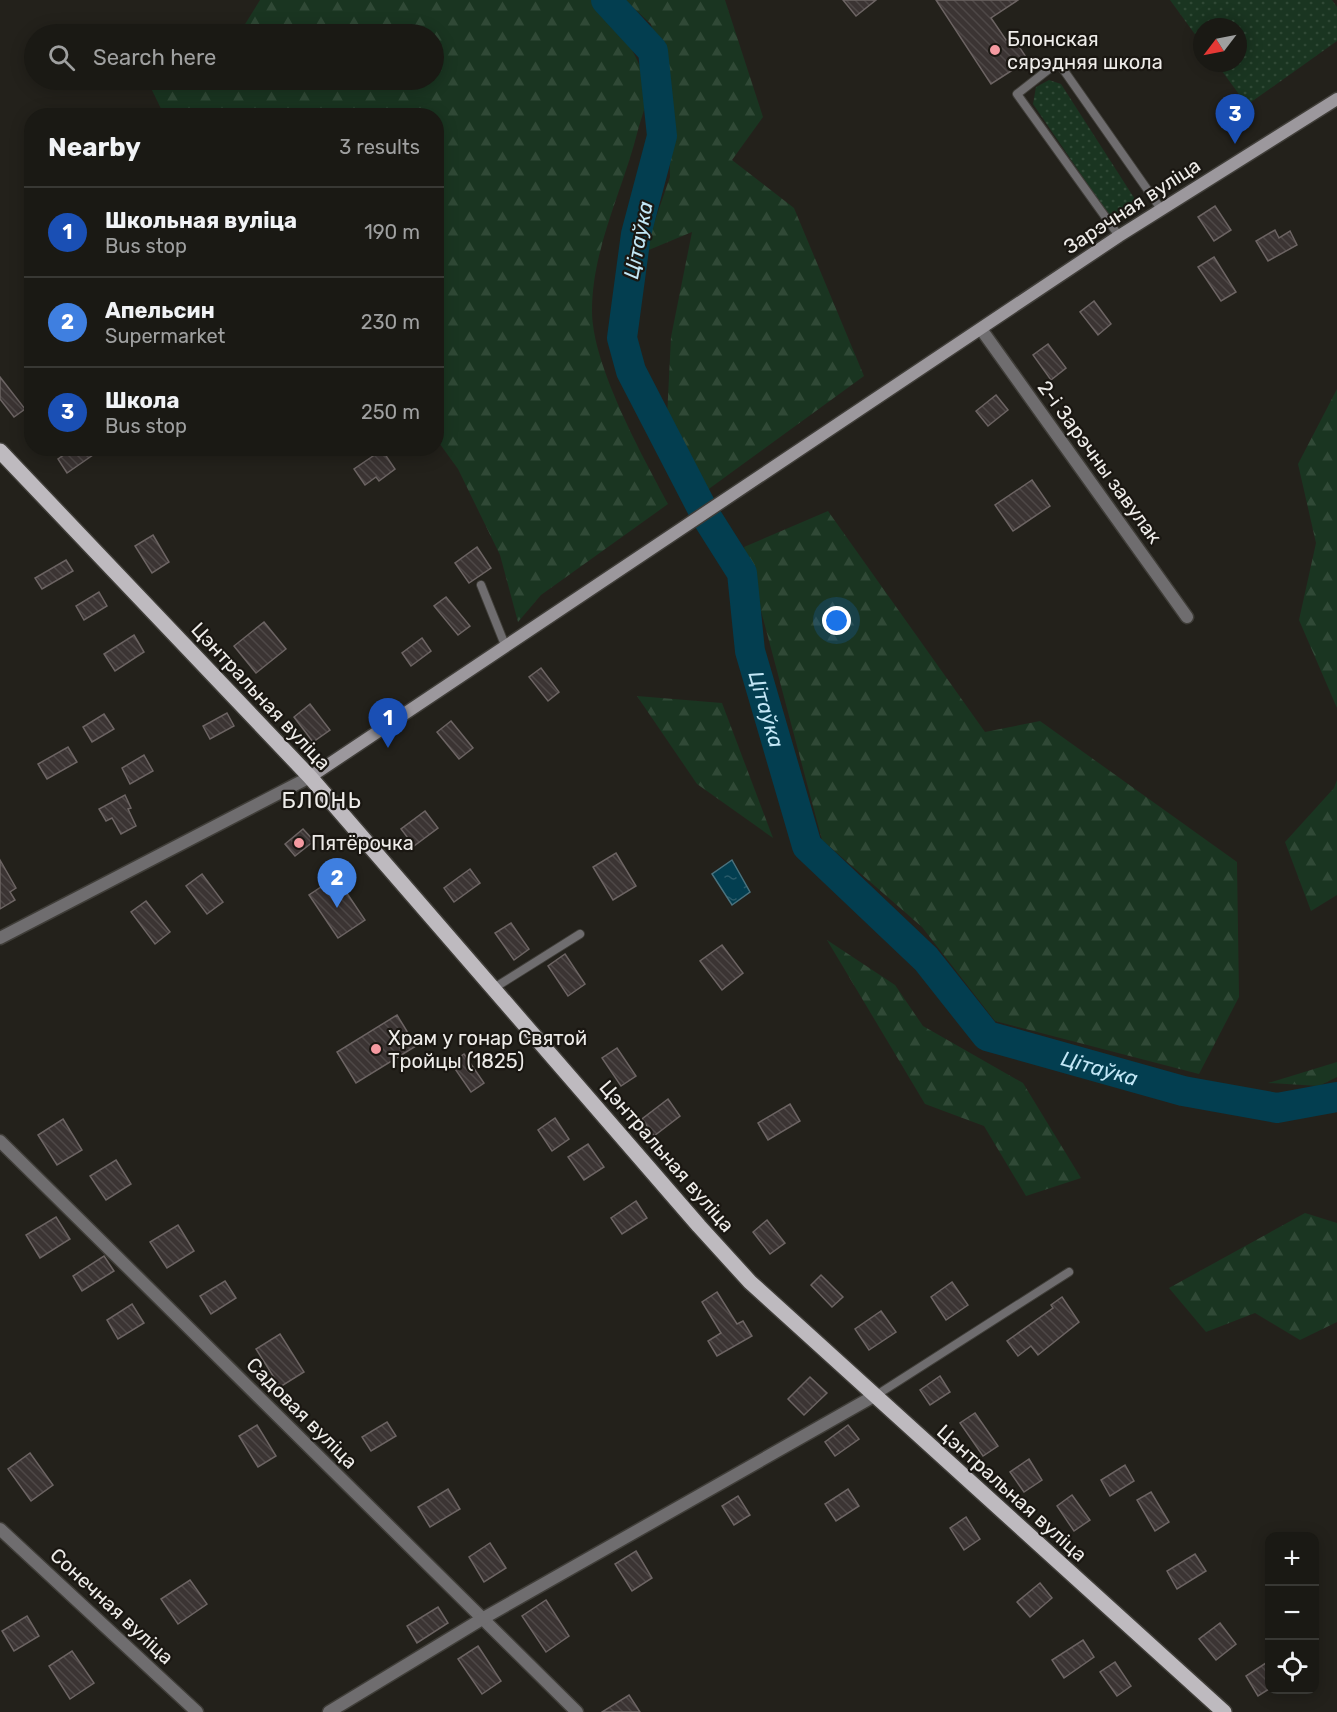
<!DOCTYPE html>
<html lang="en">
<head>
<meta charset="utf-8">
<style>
  :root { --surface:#1a1914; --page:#272622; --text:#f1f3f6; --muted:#9fa0a0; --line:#383834; --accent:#f49aa1 }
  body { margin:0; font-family:Rubik,sans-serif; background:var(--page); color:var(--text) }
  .controls { position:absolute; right:18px; bottom:18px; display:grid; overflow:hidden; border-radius:12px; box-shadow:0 3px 15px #0003 }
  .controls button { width:54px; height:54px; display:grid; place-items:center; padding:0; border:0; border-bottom:2px solid var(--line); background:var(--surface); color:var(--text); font:30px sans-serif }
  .compass { position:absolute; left:1193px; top:18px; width:54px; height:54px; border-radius:50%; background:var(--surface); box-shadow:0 3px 15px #0003; rotate:238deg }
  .you { position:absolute; left:837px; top:621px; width:21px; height:21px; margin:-15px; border:4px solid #fff; border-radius:50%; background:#1a73e8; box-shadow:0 0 0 9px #1a73e833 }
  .badge { display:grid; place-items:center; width:39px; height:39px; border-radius:50%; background:var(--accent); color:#fff; font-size:20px; font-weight:700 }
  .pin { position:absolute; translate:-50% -50px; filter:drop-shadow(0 2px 3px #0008) }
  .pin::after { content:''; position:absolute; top:32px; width:21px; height:18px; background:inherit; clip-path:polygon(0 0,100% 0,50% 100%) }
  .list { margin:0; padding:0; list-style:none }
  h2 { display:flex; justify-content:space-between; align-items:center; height:78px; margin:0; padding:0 24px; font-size:26px }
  h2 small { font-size:20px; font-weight:400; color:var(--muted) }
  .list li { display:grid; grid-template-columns:39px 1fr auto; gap:18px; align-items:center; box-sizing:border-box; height:90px; padding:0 24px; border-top:2px solid var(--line) }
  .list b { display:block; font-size:22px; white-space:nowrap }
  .list p { margin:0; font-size:20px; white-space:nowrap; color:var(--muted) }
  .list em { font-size:20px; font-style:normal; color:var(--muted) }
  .icon { flex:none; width:33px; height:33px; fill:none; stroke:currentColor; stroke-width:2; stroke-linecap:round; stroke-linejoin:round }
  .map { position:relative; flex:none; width:1337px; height:1712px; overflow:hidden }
  .search { position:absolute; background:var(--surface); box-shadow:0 3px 15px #0003; left:24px; top:24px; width:420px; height:66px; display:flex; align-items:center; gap:15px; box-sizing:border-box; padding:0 21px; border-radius:33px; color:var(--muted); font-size:22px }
  .panel { position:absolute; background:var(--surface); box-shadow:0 3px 15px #0003; left:24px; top:108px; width:420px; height:348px; border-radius:24px }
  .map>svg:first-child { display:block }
</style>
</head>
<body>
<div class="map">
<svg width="1337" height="1712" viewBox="0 0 1337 1712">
  <defs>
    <pattern id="grass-dots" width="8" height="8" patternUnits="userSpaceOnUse" patternTransform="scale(1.5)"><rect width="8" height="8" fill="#1a3521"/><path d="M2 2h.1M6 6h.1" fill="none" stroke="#304936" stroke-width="1.8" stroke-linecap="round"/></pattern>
    <pattern id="forest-firs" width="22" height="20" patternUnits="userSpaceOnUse" patternTransform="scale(1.5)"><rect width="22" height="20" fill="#1a3521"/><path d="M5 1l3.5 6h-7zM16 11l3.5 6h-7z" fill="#304936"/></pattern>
    <pattern id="water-ripples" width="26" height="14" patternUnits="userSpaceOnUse" patternTransform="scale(1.5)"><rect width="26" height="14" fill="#033e50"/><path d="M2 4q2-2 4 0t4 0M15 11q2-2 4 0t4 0" fill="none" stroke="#285a69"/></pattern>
    <pattern id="building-back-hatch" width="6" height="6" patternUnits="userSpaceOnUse" patternTransform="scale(1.5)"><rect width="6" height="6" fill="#3b3433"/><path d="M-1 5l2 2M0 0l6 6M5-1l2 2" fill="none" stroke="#4e4847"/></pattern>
  </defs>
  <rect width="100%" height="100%" fill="#23211b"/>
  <!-- grass -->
  <g fill="url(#grass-dots)">
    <path d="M1170,0H1332L1337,7V41L1247,105L1216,63H1238V27H1202V44Z"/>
    <path d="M1049,80L1061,84L1140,207L1115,224L1033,104L1036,87Z"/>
  </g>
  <!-- forest -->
  <g fill="url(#forest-firs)">
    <path d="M260,0H596C615,18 648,69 647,95C646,106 641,119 638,130C623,190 592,248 592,311C592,365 642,455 668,504L541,595L518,622L500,555L458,469L437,440L436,116L164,115L150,86L161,80H434V34H239Z"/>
    <path d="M625,0H725L763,117L732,160L794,208L864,376L706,491L667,417L671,337L692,232L644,252L670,177L668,91L651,24Z"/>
    <path d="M1337,389V708L1299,620L1316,543L1298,464Z"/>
    <path d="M828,511L985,732L1040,721L1237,862L1239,997L1199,1074L995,1021L922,927L822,840L744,547Z"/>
    <path d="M637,696L722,703L773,838L697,784Z"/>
    <path d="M1337,780V895L1311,911L1285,842L1334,788Z"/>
    <path d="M827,940L895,985L923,1026L1023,1083L1081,1178L1026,1196L984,1126L925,1104Z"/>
    <path d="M1337,1062V1077L1319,1086L1268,1083Z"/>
    <path d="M1305,1213L1337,1223V1322L1300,1340L1255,1313L1206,1332L1169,1288Z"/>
  </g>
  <!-- water -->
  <path fill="url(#water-ripples)" stroke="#4a727e" stroke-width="1.5" d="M732,860L750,892L732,905L712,874Z"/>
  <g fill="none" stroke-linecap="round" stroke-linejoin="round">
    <!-- river -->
    <path stroke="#033e50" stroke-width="30" id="s1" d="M606,0L653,51L662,136L636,234L622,338L631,371L706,516L742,573L750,651L807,846L926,959L987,1036L1183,1091L1277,1108L1337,1097"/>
  </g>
  <!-- building -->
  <g fill="url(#building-back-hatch)" stroke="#6c6463" stroke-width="1.5">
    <path d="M843,0H876L856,16Z"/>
    <path d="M936,0H1018L991,18L1006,40L1012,36L1028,60L991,84Z"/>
    <path d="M1215,206L1231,230L1214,241L1198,217Z"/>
    <path d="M1275,230L1279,238L1290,231L1297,245L1268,261L1256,241Z"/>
    <path d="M1214,257L1236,292L1221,301L1198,267Z"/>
    <path d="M1094,301L1111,324L1098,335L1080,312Z"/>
    <path d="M1048,344L1066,368L1051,380L1033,355Z"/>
    <path d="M0,377L25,409L14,417L0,399Z"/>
    <path d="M996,395L1008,410L988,426L976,411Z"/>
    <path d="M74,448H103L67,473L58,459Z"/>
    <path d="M382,450L395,469L379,481L376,477L365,485L354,469Z"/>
    <path d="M1032,480L1050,506L1013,531L995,505Z"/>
    <path d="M153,535L169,562L152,573L135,546Z"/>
    <path d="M477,547L491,568L469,583L455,563Z"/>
    <path d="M66,560L73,571L42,589L35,578Z"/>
    <path d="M99,592L107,606L84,620L76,606Z"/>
    <path d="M446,597L470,626L458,635L434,606Z"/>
    <path d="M264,622L286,649L256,673L234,646Z"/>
    <path d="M134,635L144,652L115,671L104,654Z"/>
    <path d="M422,638L431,651L411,666L402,653Z"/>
    <path d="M541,668L559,692L548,701L529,677Z"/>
    <path d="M310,704L330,730L313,742L294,717Z"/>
    <path d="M227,713L234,726L210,739L203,726Z"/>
    <path d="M104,714L114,729L92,742L83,727Z"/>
    <path d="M451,721L473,748L459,759L437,732Z"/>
    <path d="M68,747L77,762L47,779L38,764Z"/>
    <path d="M144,755L153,771L130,784L122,768Z"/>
    <path d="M125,795L131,808L128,809L136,826L121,834L112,818L106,821L99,809Z"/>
    <path d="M425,811L438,828L414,846L401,829Z"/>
    <path d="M303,829L314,841L295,856L285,844Z"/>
    <path d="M616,853L636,886L613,900L593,867Z"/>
    <path d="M0,860L16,888L10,892L15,900L0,909Z"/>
    <path d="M470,869L480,883L454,902L444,888Z"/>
    <path d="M202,874L223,902L207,914L186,886Z"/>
    <path d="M336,877L365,920L338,938L309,895Z"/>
    <path d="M146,901L170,932L155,944L131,912Z"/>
    <path d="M511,923L529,949L514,960L495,933Z"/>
    <path d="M722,945L743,973L722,990L700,961Z"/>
    <path d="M565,954L585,984L568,996L548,966Z"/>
    <path d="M397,1015L416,1046L356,1083L337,1052Z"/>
    <path d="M617,1048L636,1076L621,1086L602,1058Z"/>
    <path d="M464,1054L484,1083L471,1092L451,1063Z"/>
    <path d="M668,1099L680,1116L654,1136L642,1119Z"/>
    <path d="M790,1104L800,1121L768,1140L758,1123Z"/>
    <path d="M555,1118L569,1139L552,1151L538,1130Z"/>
    <path d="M63,1119L82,1150L57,1165L38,1135Z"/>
    <path d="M588,1144L604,1167L584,1180L568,1157Z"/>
    <path d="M116,1160L131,1184L106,1200L90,1176Z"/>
    <path d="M636,1201L647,1218L622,1234L611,1218Z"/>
    <path d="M56,1217L70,1239L40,1258L26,1235Z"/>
    <path d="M767,1220L785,1243L770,1254L753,1232Z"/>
    <path d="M178,1225L194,1251L167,1268L150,1242Z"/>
    <path d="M104,1256L114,1271L82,1291L73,1276Z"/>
    <path d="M821,1275L843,1297L832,1307L811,1285Z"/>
    <path d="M225,1281L236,1298L211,1314L200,1296Z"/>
    <path d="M952,1282L968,1305L946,1320L931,1297Z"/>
    <path d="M717,1292L737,1324L743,1321L752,1336L717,1356L708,1341L721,1333L702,1302Z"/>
    <path d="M1062,1297L1079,1322L1038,1355L1031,1346L1018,1356L1007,1341L1053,1308L1051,1305Z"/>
    <path d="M132,1304L144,1323L118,1339L107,1320Z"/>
    <path d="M881,1311L896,1332L869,1350L855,1329Z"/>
    <path d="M280,1334L304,1372L280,1387L256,1349Z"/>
    <path d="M940,1376L950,1392L930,1405L920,1390Z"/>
    <path d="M810,1377L827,1393L804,1415L788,1399Z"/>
    <path d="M975,1413L998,1446L983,1456L960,1423Z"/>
    <path d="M387,1422L396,1436L371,1451L362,1437Z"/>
    <path d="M257,1425L276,1456L258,1467L239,1436Z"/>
    <path d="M848,1425L859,1439L835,1456L825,1442Z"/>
    <path d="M30,1453L53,1485L31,1501L8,1469Z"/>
    <path d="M1029,1459L1042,1480L1024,1492L1010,1472Z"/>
    <path d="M1125,1465L1134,1481L1110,1496L1101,1480Z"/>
    <path d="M448,1489L460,1509L430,1527L418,1507Z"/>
    <path d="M848,1489L859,1506L836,1521L825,1504Z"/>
    <path d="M1151,1492L1169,1522L1155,1531L1137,1500Z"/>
    <path d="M1072,1495L1090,1520L1074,1531L1057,1506Z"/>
    <path d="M738,1496L750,1515L734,1525L722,1506Z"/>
    <path d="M966,1517L980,1539L964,1550L950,1528Z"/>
    <path d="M490,1543L506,1568L484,1582L469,1557Z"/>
    <path d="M636,1551L652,1578L632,1591L615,1564Z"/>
    <path d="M1195,1554L1206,1571L1177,1589L1167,1571Z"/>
    <path d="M190,1580L207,1604L178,1624L161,1599Z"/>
    <path d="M1040,1583L1052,1598L1030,1617L1017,1602Z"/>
    <path d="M546,1600L569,1636L546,1652L522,1616Z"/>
    <path d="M438,1607L448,1623L417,1643L407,1626Z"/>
    <path d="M27,1616L39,1636L14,1651L2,1631Z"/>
    <path d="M1220,1623L1236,1644L1216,1660L1199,1639Z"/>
    <path d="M1083,1640L1094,1657L1064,1678L1052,1660Z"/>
    <path d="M478,1646L501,1681L482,1694L458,1659Z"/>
    <path d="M72,1651L94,1683L70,1699L49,1666Z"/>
    <path d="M1269,1661V1689L1258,1696L1246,1676Z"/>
    <path d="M1115,1662L1131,1686L1117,1696L1100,1672Z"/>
    <path d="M629,1695L640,1712H602Z"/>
  </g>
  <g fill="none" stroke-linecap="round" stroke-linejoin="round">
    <!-- service casing -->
    <g stroke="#3f3d38" stroke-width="10">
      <g id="service">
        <path d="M1119,236L1017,94L1058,62L1161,209"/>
        <path d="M481,585L505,645"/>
        <path d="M494,988L580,934"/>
        <path d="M875,1396L1069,1272"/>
      </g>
    </g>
    <!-- minor casing -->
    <g stroke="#3f3d38" stroke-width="15">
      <g id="minor">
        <path d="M981,329L1187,617"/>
        <path d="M0,938L310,777"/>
        <path d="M0,1141L577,1712"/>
        <path d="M0,1529L197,1712"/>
        <path d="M329,1712L482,1619L874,1396"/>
      </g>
    </g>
    <!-- secondary casing -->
    <g stroke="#3f3d38" stroke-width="15">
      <path id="secondary" d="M310,777L1119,236L1337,99"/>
    </g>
    <!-- primary casing -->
    <g stroke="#3f3d38" stroke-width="18">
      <path id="primary" d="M0,451L310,777L699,1226L750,1282L1224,1712"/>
    </g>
    <!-- service -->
    <use href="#service" stroke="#6f6d6f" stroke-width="8"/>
    <!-- minor -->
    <use href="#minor" stroke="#6f6d6f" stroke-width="12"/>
    <!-- secondary -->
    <use href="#secondary" stroke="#9c989d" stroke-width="12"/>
    <!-- primary -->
    <use href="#primary" stroke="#bebabf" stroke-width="15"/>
  </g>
  <!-- markers -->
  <g fill="#f49aa1" stroke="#1a1712" stroke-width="2">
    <circle cx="995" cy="50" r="6"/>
    <circle cx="299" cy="843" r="6"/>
    <circle cx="376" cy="1049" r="6"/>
  </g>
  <g text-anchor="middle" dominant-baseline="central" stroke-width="4.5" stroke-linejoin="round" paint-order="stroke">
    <!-- poi labels -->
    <g font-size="20" fill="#eeece9" stroke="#1a1712" text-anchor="start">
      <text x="1007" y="39">Блонская<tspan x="1007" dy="23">сярэдняя школа</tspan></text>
      <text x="311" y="843">Пятёрочка</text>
      <text x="388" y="1038">Храм у гонар Святой<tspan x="388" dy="23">Тройцы (1825)</tspan></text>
    </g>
    <!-- street labels -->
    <g font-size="20" fill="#eeece9" stroke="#1a1712">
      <text transform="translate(1132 206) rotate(-33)">Зарэчная вуліца</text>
      <text transform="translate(1100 462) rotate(54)">2-і Зарэчны завулак</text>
      <text transform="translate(261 696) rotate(47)">Цэнтральная вуліца</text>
      <text transform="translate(667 1156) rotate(49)">Цэнтральная вуліца</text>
      <text transform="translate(302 1413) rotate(45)">Садовая вуліца</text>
      <text transform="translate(1012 1493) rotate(42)">Цэнтральная вуліца</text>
      <text transform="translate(112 1606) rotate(43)">Сонечная вуліца</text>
    </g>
    <!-- water labels -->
    <g font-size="21" font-style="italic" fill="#c2e6f5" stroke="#1a1712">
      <text transform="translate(638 240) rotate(-79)">Цітаўка</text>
      <text stroke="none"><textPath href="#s1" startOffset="765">Цітаўка</textPath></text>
      <text stroke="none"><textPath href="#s1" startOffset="1287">Цітаўка</textPath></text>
    </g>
    <!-- quarter labels -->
    <g font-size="22" letter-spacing="1.5" fill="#eeece9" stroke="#1a1712">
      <text x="322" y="800">БЛОНЬ</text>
    </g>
  </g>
</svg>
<div class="controls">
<button>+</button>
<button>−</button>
<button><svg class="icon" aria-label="locate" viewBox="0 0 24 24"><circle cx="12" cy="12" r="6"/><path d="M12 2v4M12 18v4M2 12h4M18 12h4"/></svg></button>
</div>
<svg class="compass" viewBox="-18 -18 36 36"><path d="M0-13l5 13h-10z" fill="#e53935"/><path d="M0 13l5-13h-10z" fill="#9fa0a0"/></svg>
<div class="you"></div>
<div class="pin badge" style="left:388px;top:748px;background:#1a4fb4">1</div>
<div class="pin badge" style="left:337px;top:908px;background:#3f7fe0">2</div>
<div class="pin badge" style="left:1235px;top:144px;background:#1a4fb4">3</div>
<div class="search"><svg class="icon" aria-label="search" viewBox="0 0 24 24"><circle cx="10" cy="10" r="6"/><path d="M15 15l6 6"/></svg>Search here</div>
<section class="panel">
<h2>Nearby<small>3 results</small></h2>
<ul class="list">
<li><span class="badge" style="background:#1a4fb4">1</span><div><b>Школьная вуліца</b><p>Bus stop</p></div><em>190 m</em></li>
<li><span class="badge" style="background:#3f7fe0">2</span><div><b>Апельсин</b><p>Supermarket</p></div><em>230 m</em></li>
<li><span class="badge" style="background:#1a4fb4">3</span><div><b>Школа</b><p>Bus stop</p></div><em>250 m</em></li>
</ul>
</section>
</div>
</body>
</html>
